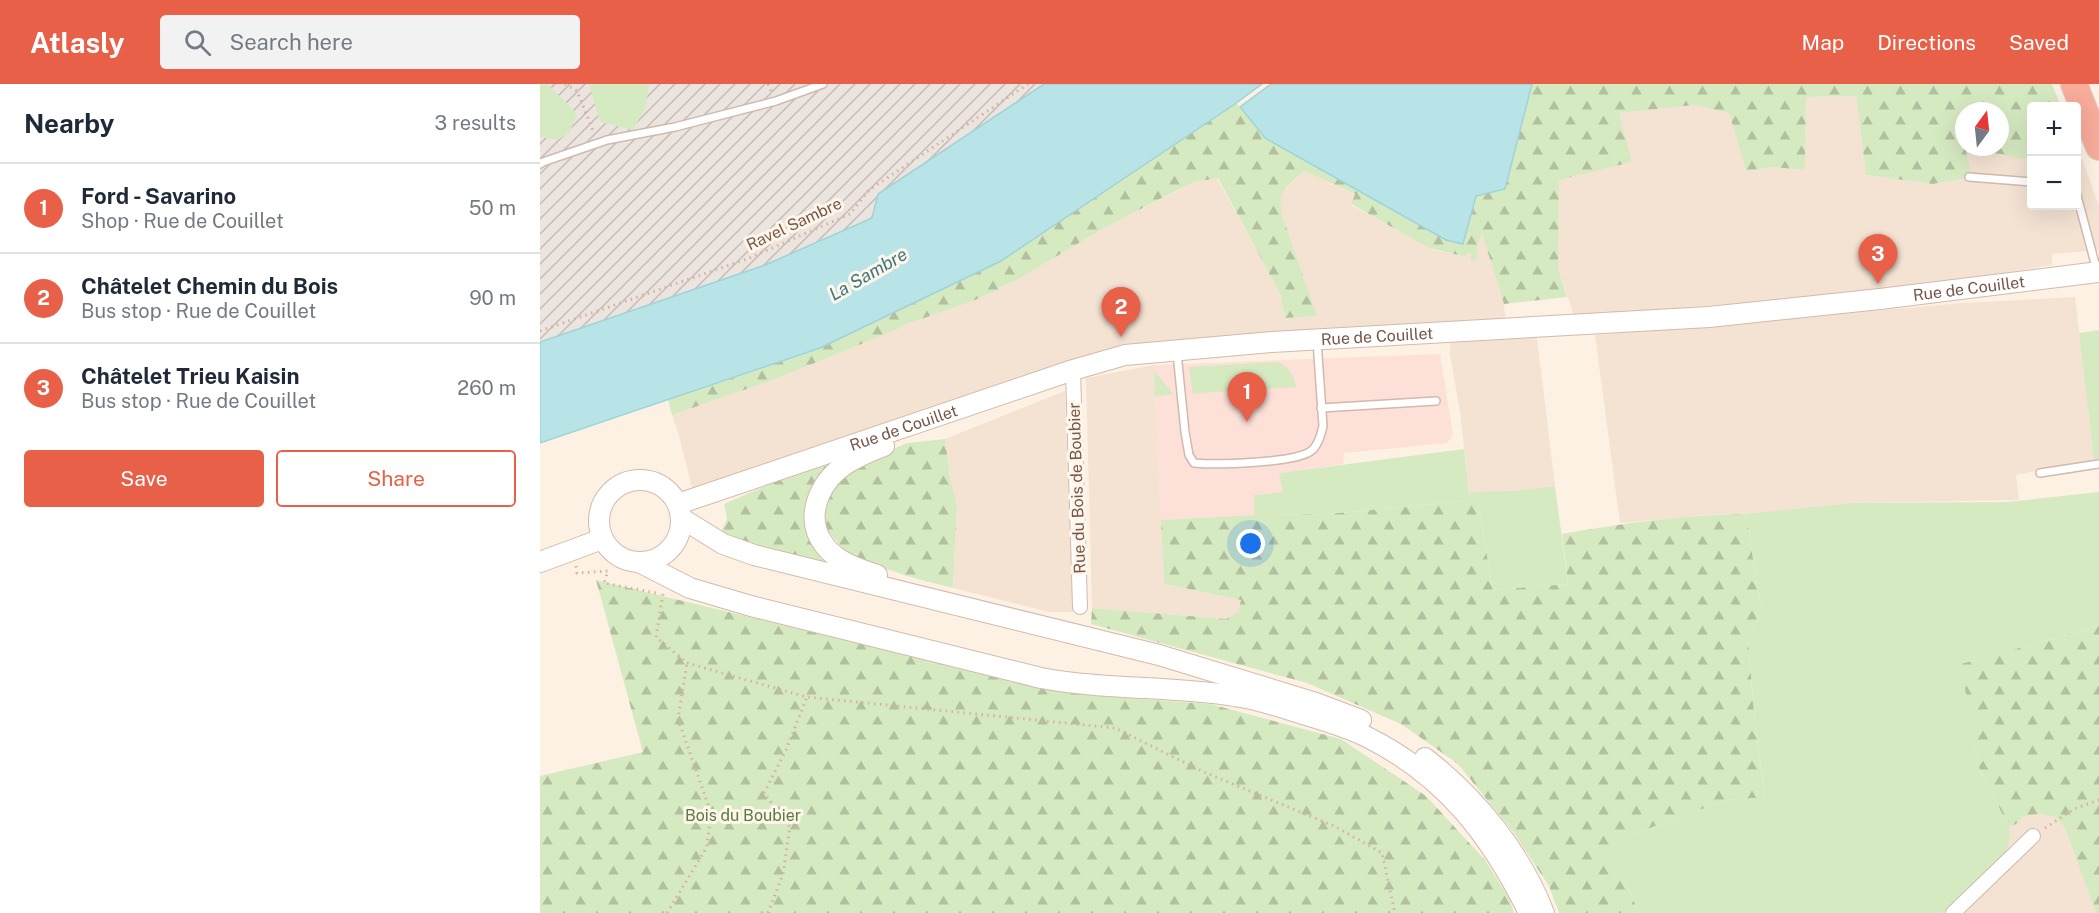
<!DOCTYPE html>
<html lang="en">
<head>
<meta charset="utf-8">
<style>
  :root { --surface:#fff; --page:#f2f2f3; --text:#1f2937; --muted:#747a83; --line:#e0e1e3; --accent:#e86048 }
  body { margin:0; font-family:"Public Sans",sans-serif; background:var(--page); color:var(--text) }
  .controls { position:absolute; right:18px; top:18px; display:grid; overflow:hidden; border-radius:6px; box-shadow:0 6px 24px #0002 }
  .controls button { width:54px; height:54px; display:grid; place-items:center; padding:0; border:0; border-bottom:2px solid var(--line); background:var(--surface); color:var(--text); font:30px sans-serif }
  .compass { position:absolute; left:1415px; top:18px; width:54px; height:54px; border-radius:50%; background:var(--surface); box-shadow:0 6px 24px #0002; rotate:15deg }
  .you { position:absolute; left:711px; top:460px; width:21px; height:21px; margin:-15px; border:4px solid #fff; border-radius:50%; background:#1a73e8; box-shadow:0 0 0 9px #1a73e833 }
  .badge { display:grid; place-items:center; width:39px; height:39px; border-radius:50%; background:var(--accent); color:#fff; font-size:20px; font-weight:700 }
  .pin { position:absolute; translate:-50% -50px; filter:drop-shadow(0 2px 3px #0008) }
  .pin::after { content:''; position:absolute; top:32px; width:21px; height:18px; background:inherit; clip-path:polygon(0 0,100% 0,50% 100%) }
  .list { margin:0; padding:0; list-style:none }
  h2 { display:flex; justify-content:space-between; align-items:center; height:78px; margin:0; padding:0 24px; font-size:26px }
  h2 small { font-size:20px; font-weight:400; color:var(--muted) }
  .list li { display:grid; grid-template-columns:39px 1fr auto; gap:18px; align-items:center; box-sizing:border-box; height:90px; padding:0 24px; border-top:2px solid var(--line) }
  .list b { display:block; font-size:22px; white-space:nowrap }
  .list p { margin:0; font-size:20px; white-space:nowrap; color:var(--muted) }
  .list em { font-size:20px; font-style:normal; color:var(--muted) }
  .actions { display:flex; gap:12px; padding:18px 24px }
  .actions a { flex:1; padding:14px 0; border:2px solid var(--accent); border-radius:6px; text-align:center; font-size:21px; color:var(--accent) }
  .actions .main { background:var(--accent); color:#fff }
  .icon { flex:none; width:33px; height:33px; fill:none; stroke:currentColor; stroke-width:2; stroke-linecap:round; stroke-linejoin:round }
  .map { position:relative; flex:none; width:1559px; height:829px; overflow:hidden }
  header { display:flex; align-items:center; gap:36px; box-sizing:border-box; height:84px; padding:0 30px; background:var(--accent); color:#fff }
  header strong { font-size:28px }
  nav { display:flex; gap:33px; margin-inline-start:auto; font-size:21px }
  .search { width:420px; height:54px; background:var(--page); display:flex; align-items:center; gap:15px; box-sizing:border-box; padding:0 21px; border-radius:6px; color:var(--muted); font-size:22px }
  main { display:flex }
  aside { flex:1; background:var(--surface) }
  .map>svg:first-child { display:block }
</style>
</head>
<body>
<header>
<strong>Atlasly</strong>
<div class="search"><svg class="icon" aria-label="search" viewBox="0 0 24 24"><circle cx="10" cy="10" r="6"/><path d="M15 15l6 6"/></svg>Search here</div>
<nav><a>Map</a><a>Directions</a><a>Saved</a></nav>
</header>
<main>
<aside>
<h2>Nearby<small>3 results</small></h2>
<ul class="list">
<li><span class="badge">1</span><div><b>Ford - Savarino</b><p>Shop · Rue de Couillet</p></div><em>50 m</em></li>
<li><span class="badge">2</span><div><b>Châtelet Chemin du Bois</b><p>Bus stop · Rue de Couillet</p></div><em>90 m</em></li>
<li><span class="badge">3</span><div><b>Châtelet Trieu Kaisin</b><p>Bus stop · Rue de Couillet</p></div><em>260 m</em></li>
</ul>
<div class="actions"><a class="main">Save</a><a>Share</a></div>
</aside>
<div class="map">
<svg width="1559" height="829" viewBox="0 0 1559 829">
  <defs>
    <pattern id="industrial-furrows" width="10" height="10" patternUnits="userSpaceOnUse" patternTransform="scale(1.5)"><rect width="10" height="10" fill="#ece4df"/><path d="M-1 1l2-2M0 10L10 0M9 11l2-2" fill="none" stroke="#c4bcb7"/></pattern>
    <pattern id="forest-firs" width="22" height="20" patternUnits="userSpaceOnUse" patternTransform="scale(1.5)"><rect width="22" height="20" fill="#d6eac2"/><path d="M5 1l3.5 6h-7zM16 11l3.5 6h-7z" fill="#b2c0a0"/></pattern>
  </defs>
  <rect width="100%" height="100%" fill="#fdf1e4"/>
  <!-- residential -->
  <g fill="#f4e3d3">
    <path d="M1316,12L1326,91L1393,100L1431,93L1425,67L1461,70L1480,75H1491L1492,122H1536L1537,75H1542L1559,122V166L1512,170V181L1355,207L1034,232L1018,183L1019,95L1092,78L1078,29L1154,21L1189,29L1206,87L1233,83L1265,86L1266,13Z"/>
    <path d="M764,87L816,111L811,121L894,166L926,173L928,169L931,170V177L942,148L964,220L966,239L575,269L153,407L138,348L132,331L233,296L358,245L364,241L425,220L457,207L460,203L477,196L559,147L654,98L677,94L740,210L745,234L776,232L742,131L739,119L741,109Z"/>
    <path d="M1535,213L1554,376L1476,391L1479,416L1311,419L1217,430L1169,431L1080,439L1055,251L1423,219Z"/>
    <path d="M997,254L1015,402L973,407L929,409L920,328L910,270V256Z"/>
    <path d="M614,281L624,500L701,516L698,528L686,535L552,524L546,294Z"/>
    <path d="M525,307L533,528H509L413,504L417,422L410,393L405,355Z"/>
    <path d="M1500,730L1515,733L1525,744L1557,829H1403L1466,769L1470,755L1469,743L1476,740L1484,732Z"/>
  </g>
  <!-- commercial -->
  <path fill="#fde0d8" d="M900,270L913,351L907,359L804,369L803,380L740,389L743,408L714,411V431L621,436L614,281Z"/>
  <!-- industrial -->
  <path fill="url(#industrial-furrows)" d="M0,0H504L338,110L332,134L225,181L0,258Z"/>
  <!-- green -->
  <g fill="#d6eac2">
    <path d="M0,0L10,2L37,30L30,48L18,56L0,53Z"/>
    <path d="M49,0H109L106,23L93,46L60,38Z"/>
    <path d="M1559,246V375L1554,376L1539,249Z"/>
    <path d="M738,278C750,283 754,291 756,303L709,306L697,296L687,307L653,310L649,283Z"/>
    <path d="M614,287L634,310L615,313Z"/>
    <path d="M924,365L929,409L927,417L788,430L714,431V411L743,408L739,389Z"/>
    <path d="M1015,402L1028,500L953,506L936,408L973,407Z"/>
    <path d="M1559,408V542L1422,580L1438,682L1469,743L1470,755L1466,769L1403,829H1099L1083,793L1062,766L1096,749L1187,716L1225,712L1215,641L1208,555L1221,526L1206,430L1311,419L1468,418Z"/>
  </g>
  <!-- forest -->
  <g fill="url(#forest-firs)" fill-rule="evenodd">
    <path d="M992,0H1512L1521,22H1492L1491,75H1480L1461,70L1426,67L1432,93L1393,100L1326,91L1316,12L1266,13L1265,86L1233,83L1206,87L1189,29L1154,21L1079,29L1092,78L1019,96L1018,183L1027,213L964,220L942,149L938,160L937,175L931,177V170L928,169L926,173L889,164L811,120L815,110L764,87C747,103 737,106 742,131L777,232L745,234L740,210L678,94L654,98L618,116L559,147L477,196L460,203L457,207L425,220L364,241L358,245L233,296L132,331L128,316L280,264L461,177L696,19L726,54L906,156L923,160L936,112L965,105ZM1424,27H1460V63H1424Z"/>
    <path d="M405,355L410,393L417,422L413,504L370,493L309,472L282,440L283,422L293,400L327,376L367,359Z"/>
    <path d="M278,379L288,383C282,388 277,395 274,402C256,432 271,448 286,475L284,482L246,473L180,451L187,434L184,420Z"/>
    <path d="M936,408L953,506L1028,500L1022,450C1083,439 1144,431 1206,430L1221,526L1208,555L1215,641L1225,713L1187,716L1096,749L1063,766L1083,793L1099,829H1019L1009,802L974,749L918,680L861,640L767,599L551,540L552,524L686,535L698,528L701,516L624,500L621,436L714,431L788,430L927,417L929,409Z"/>
    <path d="M56,496L454,592L561,612L670,620L801,655L886,712L945,776L969,814L974,829H0V692L103,668Z"/>
    <path d="M1559,542V829H1556L1525,744L1515,733L1500,730L1484,732L1476,740L1469,743L1438,682L1421,580Z"/>
  </g>
  <!-- water -->
  <g fill="#b8e3e7" stroke="#9ed4d8" stroke-width="1.5">
    <path d="M504,0H722L695,20L461,177L280,264L0,359V258L225,181L332,134L338,110Z"/>
    <path d="M731,0H992L965,105L936,112L923,160L906,156L725,54L700,23Z"/>
  </g>
  <g fill="none" stroke-linecap="round" stroke-linejoin="round">
    <!-- service casing -->
    <g stroke="#d0baad" stroke-width="10">
      <g id="service">
        <path d="M0,80L3,78L67,56L135,43L236,17L283,0"/>
        <path d="M1429,93L1492,98"/>
        <path d="M1536,108L1557,187"/>
        <path d="M637,269L645,348L649,371L654,379C675,381 755,379 771,367C778,362 781,351 783,342L777,257"/>
        <path d="M781,324L896,317"/>
        <path d="M1500,389L1559,380"/>
      </g>
    </g>
    <!-- minor casing -->
    <g stroke="#d0baad" stroke-width="16">
      <g id="minor">
        <path d="M533,286L540,523"/>
        <path d="M1413,829L1493,752"/>
      </g>
    </g>
    <!-- secondary casing -->
    <g stroke="#d3baab" stroke-width="22">
      <g id="secondary">
        <circle cx="100" cy="437" r="41"/>
        <path id="s1" d="M138,420L533,286L585,271L732,258L1169,233L1340,215L1559,188"/>
        <path d="M141,434L183,460L214,471L619,571L776,619L821,636"/>
        <path d="M0,478L62,455"/>
        <path d="M101,479L150,504L211,522L501,594C565,606 631,602 695,612C719,615 743,624 766,631C786,637 806,643 825,652C905,691 951,752 989,829"/>
        <path d="M337,491C319,485 297,478 285,462C263,434 279,398 306,380C318,372 331,367 344,362"/>
        <path d="M885,674C936,714 980,767 1004,829"/>
      </g>
    </g>
    <!-- motorway casing -->
    <g stroke="#d9d0cc" stroke-width="28">
      <path id="motorway" d="M1534,0L1559,63"/>
    </g>
    <!-- path -->
    <g stroke="#d7b09f" stroke-width="3" stroke-dasharray="1.5 4.5" stroke-linecap="butt">
      <path d="M25,0L37,7L54,49"/>
      <path d="M228,0L231,7"/>
      <path d="M0,247L207,175L310,130L329,106L488,0"/>
      <path d="M36,482L37,489L68,487L64,499L116,509"/>
      <path d="M123,510L116,553L147,579L267,613L575,644L664,688L794,742L842,769L855,829"/>
      <path d="M1505,744L1534,725L1559,716"/>
      <path d="M127,829L167,763L171,729L138,635L147,579"/>
      <path d="M228,829L243,790L250,743L224,709L246,666L267,613"/>
    </g>
    <!-- service -->
    <use href="#service" stroke="#fff" stroke-width="7"/>
    <!-- minor -->
    <use href="#minor" stroke="#fff" stroke-width="14"/>
    <!-- secondary -->
    <use href="#secondary" stroke="#fff" stroke-width="20"/>
    <!-- motorway -->
    <use href="#motorway" stroke="#f8ac9a" stroke-width="26"/>
  </g>
  <g text-anchor="middle" dominant-baseline="central" stroke-width="6" stroke-linejoin="round" paint-order="stroke">
    <!-- street labels -->
    <g font-size="16" fill="#765649" stroke="#fff6eb">
      <text transform="translate(254 140) rotate(-25)">Ravel Sambre</text>
      <text stroke="none"><textPath href="#s1" startOffset="1318">Rue de Couillet</textPath></text>
      <text stroke="none"><textPath href="#s1" startOffset="724">Rue de Couillet</textPath></text>
      <text stroke="none"><textPath href="#s1" startOffset="238">Rue de Couillet</textPath></text>
      <text transform="translate(537 404) rotate(-92)">Rue du Bois de Boubier</text>
    </g>
    <!-- park labels -->
    <g font-size="16" fill="#567c41" stroke="#fff6eb">
      <text x="203" y="731">Bois du Boubier</text>
    </g>
    <!-- water labels -->
    <g font-size="18" font-style="italic" fill="#3c767c" stroke="#fff6eb">
      <text transform="translate(328 190) rotate(-30)">La Sambre</text>
    </g>
  </g>
</svg>
<div class="controls">
<button>+</button>
<button>−</button>
</div>
<svg class="compass" viewBox="-18 -18 36 36"><path d="M0-13l5 13h-10z" fill="#e53935"/><path d="M0 13l5-13h-10z" fill="#747a83"/></svg>
<div class="you"></div>
<div class="pin badge" style="left:707px;top:338px">1</div>
<div class="pin badge" style="left:581px;top:253px">2</div>
<div class="pin badge" style="left:1338px;top:200px">3</div>
</div>
</main>
</body>
</html>
